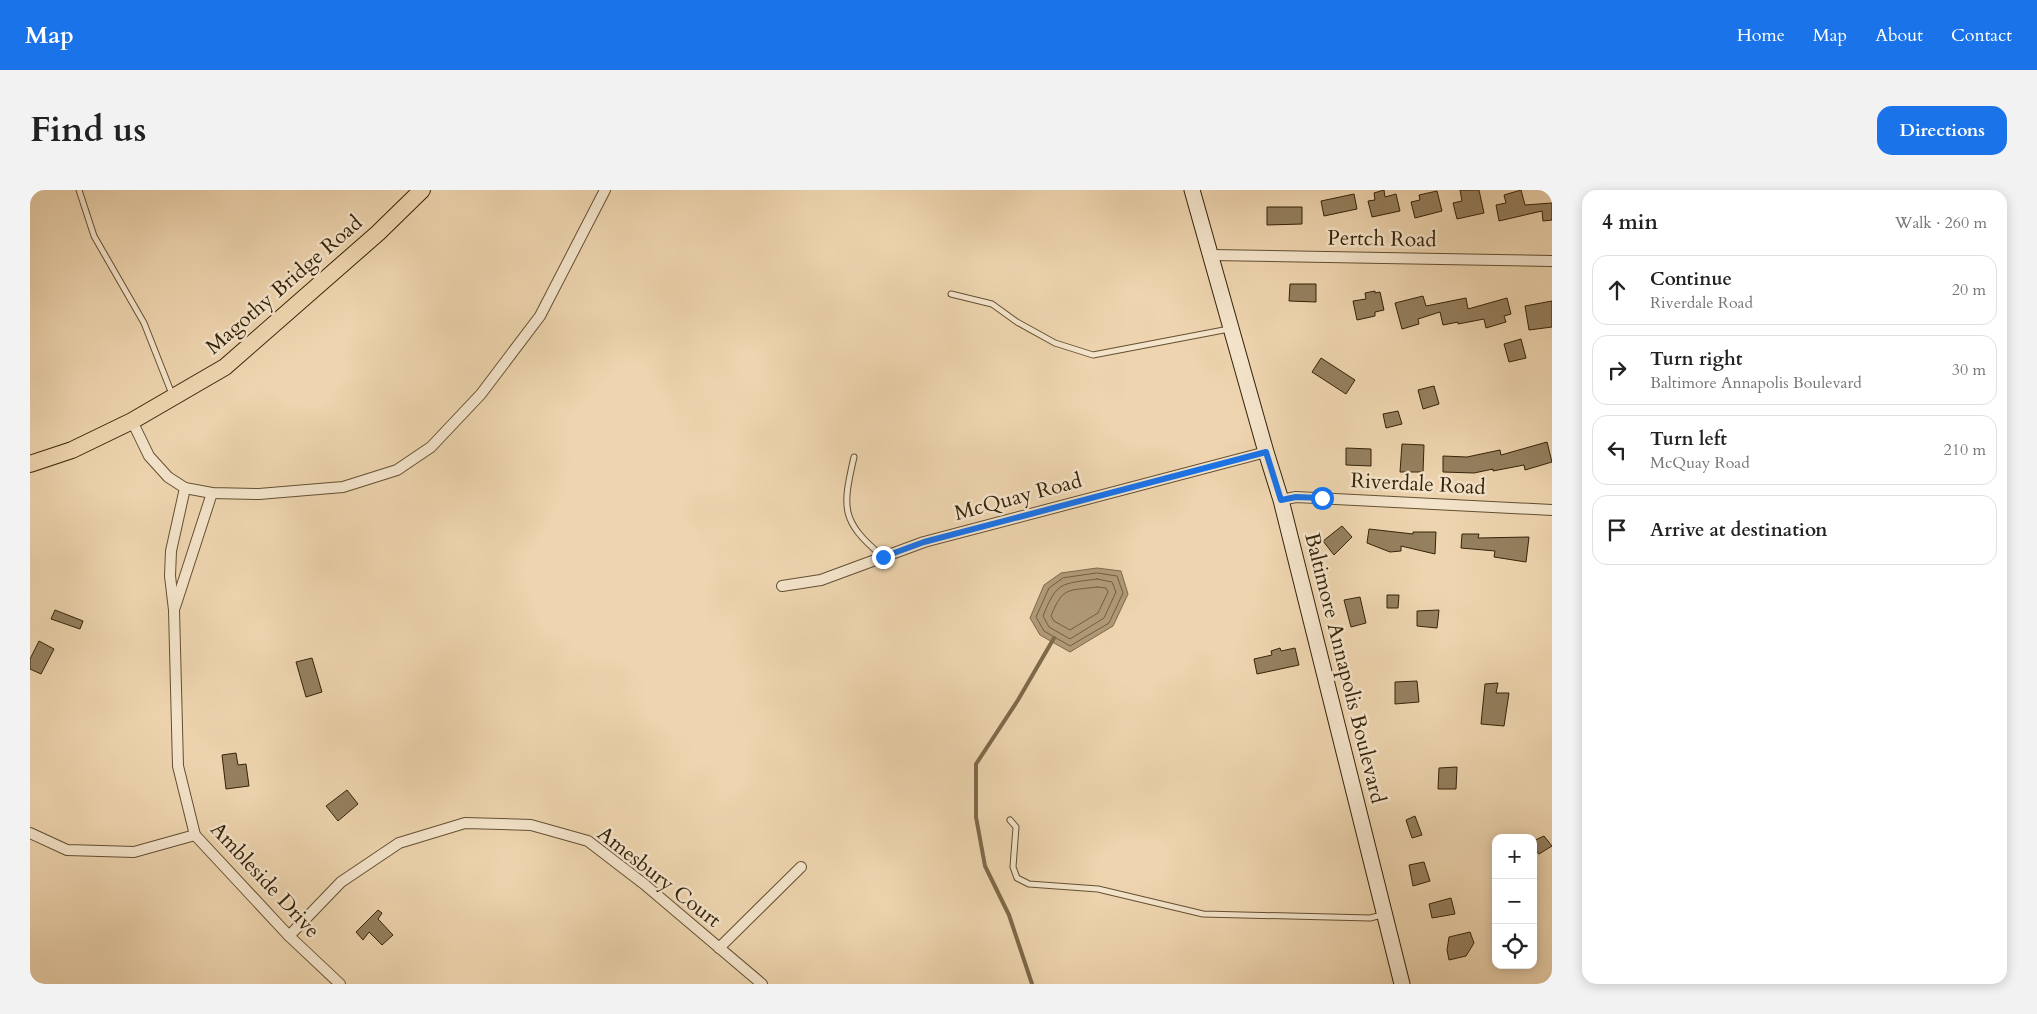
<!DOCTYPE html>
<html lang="en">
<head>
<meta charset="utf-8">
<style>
  :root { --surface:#fff; --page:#f2f2f2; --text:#222; --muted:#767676; --line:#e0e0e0; --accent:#1a73e8 }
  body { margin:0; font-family:Cardo,serif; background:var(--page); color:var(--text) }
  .controls { position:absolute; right:15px; bottom:15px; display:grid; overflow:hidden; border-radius:10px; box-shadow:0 2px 12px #0003 }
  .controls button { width:45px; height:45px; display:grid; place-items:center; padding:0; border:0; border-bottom:1px solid var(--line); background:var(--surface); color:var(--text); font:25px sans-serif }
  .stop { position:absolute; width:15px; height:15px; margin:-11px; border:4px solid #1a73e8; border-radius:50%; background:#fff }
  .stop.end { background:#1a73e8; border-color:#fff; box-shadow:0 1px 5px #0008 }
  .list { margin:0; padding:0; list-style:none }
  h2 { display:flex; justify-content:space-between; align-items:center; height:65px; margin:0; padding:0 20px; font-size:21px }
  h2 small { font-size:16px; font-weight:400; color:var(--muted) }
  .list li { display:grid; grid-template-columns:32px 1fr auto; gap:15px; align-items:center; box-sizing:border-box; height:70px; margin:0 10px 10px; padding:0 10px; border:1px solid var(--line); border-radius:15px }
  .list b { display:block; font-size:19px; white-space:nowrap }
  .list p { margin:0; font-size:16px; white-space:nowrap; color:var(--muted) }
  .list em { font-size:16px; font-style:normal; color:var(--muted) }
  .icon { flex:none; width:28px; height:28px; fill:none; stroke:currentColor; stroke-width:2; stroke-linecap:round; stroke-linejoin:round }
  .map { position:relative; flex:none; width:1522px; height:794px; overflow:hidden; border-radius:15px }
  header { display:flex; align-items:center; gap:30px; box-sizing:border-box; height:70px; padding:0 25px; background:var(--accent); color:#fff }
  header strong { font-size:24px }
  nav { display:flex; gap:28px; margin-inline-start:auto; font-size:18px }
  .intro { display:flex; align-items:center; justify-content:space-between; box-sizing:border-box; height:120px; padding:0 30px }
  h1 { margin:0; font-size:35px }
  .button { padding:12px 22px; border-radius:15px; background:var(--accent); color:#fff; font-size:18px; font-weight:700 }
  main { display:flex; gap:30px; padding:0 30px }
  aside { flex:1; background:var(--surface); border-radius:15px; box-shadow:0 2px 12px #0003 }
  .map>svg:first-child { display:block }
</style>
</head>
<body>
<header>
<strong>Map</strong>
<nav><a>Home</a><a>Map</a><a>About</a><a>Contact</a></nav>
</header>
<div class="intro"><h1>Find us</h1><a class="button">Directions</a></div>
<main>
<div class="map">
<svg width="1522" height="794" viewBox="0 0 1522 794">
  <rect width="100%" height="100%" fill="#eed5af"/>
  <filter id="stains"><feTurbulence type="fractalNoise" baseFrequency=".004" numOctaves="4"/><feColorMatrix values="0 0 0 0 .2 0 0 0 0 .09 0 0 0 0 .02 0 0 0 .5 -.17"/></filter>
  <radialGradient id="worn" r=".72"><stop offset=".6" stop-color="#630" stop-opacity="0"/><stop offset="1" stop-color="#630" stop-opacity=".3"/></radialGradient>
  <!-- water -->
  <path fill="#af9876" stroke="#7e694a" d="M1067,378L1091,381L1098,404L1083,436L1040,462L1010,445L1000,428L1014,395L1031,383Z"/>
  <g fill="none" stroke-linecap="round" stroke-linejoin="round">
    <!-- shore -->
    <g stroke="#725e3f" stroke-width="1">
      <path d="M1067,383L1087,386L1093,403L1079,433L1040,456L1014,441L1006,427L1019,398L1033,388Z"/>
      <path d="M1067,389L1082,392L1086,402L1074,428L1040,449L1019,437L1013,426C1027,391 1031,394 1067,389Z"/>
      <path d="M1067,397L1076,398L1078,402L1068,423L1040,440L1024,431L1021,426C1033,396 1038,401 1067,397Z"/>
    </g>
    <!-- stream -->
    <path stroke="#7e694a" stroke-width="4" d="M1002,794L979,725L955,676L946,627V574L988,510L1024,448"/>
  </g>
  <!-- building -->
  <g fill="#95805f" stroke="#352308">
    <path d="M1354,0L1355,7L1366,4L1370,21L1342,27L1338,11L1345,10L1344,3Z"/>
    <path d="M1430,0H1449L1454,23L1427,29L1423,13L1432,11Z"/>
    <path d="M1491,0L1495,15L1522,13V30L1513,31L1512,21L1469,31L1466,15L1476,13L1474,5Z"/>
    <path d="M1407,1L1412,21L1385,28L1381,12L1390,10L1389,5Z"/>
    <path d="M1324,4L1327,19L1294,26L1291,11Z"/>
    <path d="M1237,17H1272V34L1237,35Z"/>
    <path d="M1260,94H1286V112L1259,111Z"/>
    <path d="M1345,101V103L1350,102L1354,120L1345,122V126L1327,130L1323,111L1336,109L1335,103Z"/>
    <path d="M1393,106L1396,116L1436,108L1438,119L1477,108L1481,124L1474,126L1476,132L1456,138L1454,129L1428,134V132L1413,135L1410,122L1388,129L1389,134L1372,139L1365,113Z"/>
    <path d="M1522,111V137L1499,140L1495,116Z"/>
    <path d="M1491,149L1496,168L1479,172L1474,154Z"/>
    <path d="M1291,168L1325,190L1316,204L1282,182Z"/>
    <path d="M1404,196L1409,214L1393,219L1388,200Z"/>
    <path d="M1368,221L1372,234L1356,238L1353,224Z"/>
    <path d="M1517,252L1522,272L1495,280L1494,275L1463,281V279L1444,283L1413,282V266L1437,267L1470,260L1471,265Z"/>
    <path d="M1372,254L1394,255L1393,282H1370Z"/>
    <path d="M1316,258L1341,259V276L1316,275Z"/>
    <path d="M1312,336L1322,347L1304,365L1293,351Z"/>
    <path d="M1339,339L1383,344V342H1406L1405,364L1371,356V361L1360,362L1337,353Z"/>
    <path d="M1432,344H1449L1448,348L1499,347L1496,372L1464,367L1465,361L1431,358Z"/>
    <path d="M1357,405H1369L1368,418H1357Z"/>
    <path d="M1330,407L1336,433L1321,437L1314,410Z"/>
    <path d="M25,420L53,431L50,439L21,429Z"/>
    <path d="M1409,420L1407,438L1387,436V421Z"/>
    <path d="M9,451L24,459L11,484L0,479V469Z"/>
    <path d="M1250,458L1251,461L1265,458L1269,475L1227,484L1224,469L1242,465L1241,461Z"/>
    <path d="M282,468L292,502L276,507L266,472Z"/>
    <path d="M1387,491L1389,512L1365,514V492Z"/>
    <path d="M1468,493L1466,503H1479L1474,536L1451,534L1455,494Z"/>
    <path d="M206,563L208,575L216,574L219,596L196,599L192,565Z"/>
    <path d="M1427,577L1426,599H1408L1409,578Z"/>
    <path d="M317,600L328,614L308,631L296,616Z"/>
    <path d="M1385,626L1392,645L1382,648L1376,630Z"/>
    <path d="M1514,646L1522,656L1509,664L1503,656V651Z"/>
    <path d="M1394,672L1400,691L1383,696L1379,675Z"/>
    <path d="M1421,708L1425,724L1402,728L1399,714Z"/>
    <path d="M348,720L352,723L348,729L363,745L352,755L339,742L333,750L326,742Z"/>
    <path d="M1440,742L1444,753L1436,766L1419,770L1417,760L1419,747Z"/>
  </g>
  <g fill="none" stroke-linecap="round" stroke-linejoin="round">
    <!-- service casing -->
    <g stroke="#635032" stroke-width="7">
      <g id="service">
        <path d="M49,0L64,46L114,133L142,204"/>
        <path d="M921,104L962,114L987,132L1025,153L1063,165L1199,139"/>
        <path d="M824,267C812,319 811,331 852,366"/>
        <path d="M980,630L986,637L983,677L987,688L999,694L1068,699L1173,724L1340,728L1352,725"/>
      </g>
    </g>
    <!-- minor casing -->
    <g stroke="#635032" stroke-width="12">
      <g id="minor">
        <path d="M1182,65L1522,71"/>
        <path d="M102,231L119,266L138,287L155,298L182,303L229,304L313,297L367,280L401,257L451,204L510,126L575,0"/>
        <path d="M155,298L141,361L140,386L144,420L148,576L165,645L259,746L310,794"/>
        <path d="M1251,310L1266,307L1522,320"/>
        <path d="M752,396L791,390L894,352L1236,262"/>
        <path d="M145,417L182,303"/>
        <path d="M0,643L37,660L104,662L165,645"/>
        <path d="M259,746L311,692L369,653L435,633L501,635L558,651L614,694L732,794"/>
        <path d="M689,758L771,677"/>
      </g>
    </g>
    <!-- secondary casing -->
    <g stroke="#352308" stroke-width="17">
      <path id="secondary" d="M1162,0L1236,262L1251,310L1372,794"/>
    </g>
    <!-- primary casing -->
    <g stroke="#352308" stroke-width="18">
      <path id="primary" d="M0,274L42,260L102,231L195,177L348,43L392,0"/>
    </g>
    <!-- service -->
    <use href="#service" stroke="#f4e4cb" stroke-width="5"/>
    <!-- minor -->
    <use href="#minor" stroke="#f4e4cb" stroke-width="10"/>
    <!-- secondary -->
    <use href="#secondary" stroke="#f4e4cb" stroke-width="15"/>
    <!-- primary -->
    <use href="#primary" stroke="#eed5af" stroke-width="16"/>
  </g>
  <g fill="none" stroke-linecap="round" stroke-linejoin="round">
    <!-- route -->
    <path stroke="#1a73e8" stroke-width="6" d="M853,367L894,352L1236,262L1251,310L1266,307L1292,308"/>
  </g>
  <g text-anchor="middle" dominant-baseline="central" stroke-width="5" stroke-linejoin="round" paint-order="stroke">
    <!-- street labels -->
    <g font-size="21" fill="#352308" stroke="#f4e4cb">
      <text transform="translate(1352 49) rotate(1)">Pertch Road</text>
      <text transform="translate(254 95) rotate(-41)">Magothy Bridge Road</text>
      <text transform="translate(1388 294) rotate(3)">Riverdale Road</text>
      <text transform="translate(988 307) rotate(-15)">McQuay Road</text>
      <text transform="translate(1315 478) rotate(76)">Baltimore Annapolis Boulevard</text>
      <text transform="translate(629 687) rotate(38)">Amesbury Court</text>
      <text transform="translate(235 690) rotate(47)">Ambleside Drive</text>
    </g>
  </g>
  <rect width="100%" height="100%" filter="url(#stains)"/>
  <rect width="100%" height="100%" fill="url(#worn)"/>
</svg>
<div class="controls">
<button>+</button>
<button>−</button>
<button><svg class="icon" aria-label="locate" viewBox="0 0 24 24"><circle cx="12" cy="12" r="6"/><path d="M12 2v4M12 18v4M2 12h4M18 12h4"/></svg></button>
</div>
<div class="stop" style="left:1292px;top:308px"></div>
<div class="stop end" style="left:853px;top:367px"></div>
</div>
<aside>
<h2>4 min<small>Walk · 260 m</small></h2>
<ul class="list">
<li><svg class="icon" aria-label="ahead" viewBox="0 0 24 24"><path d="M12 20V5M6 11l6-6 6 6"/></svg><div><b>Continue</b><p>Riverdale Road</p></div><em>20 m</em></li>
<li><svg class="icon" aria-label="right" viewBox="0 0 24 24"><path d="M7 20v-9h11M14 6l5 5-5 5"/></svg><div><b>Turn right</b><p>Baltimore Annapolis Boulevard</p></div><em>30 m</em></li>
<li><svg class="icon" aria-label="left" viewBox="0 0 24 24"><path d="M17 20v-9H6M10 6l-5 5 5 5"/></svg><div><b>Turn left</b><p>McQuay Road</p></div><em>210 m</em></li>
<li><svg class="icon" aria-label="arrive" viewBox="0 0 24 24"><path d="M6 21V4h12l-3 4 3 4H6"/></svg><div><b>Arrive at destination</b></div></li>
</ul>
</aside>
</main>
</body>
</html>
